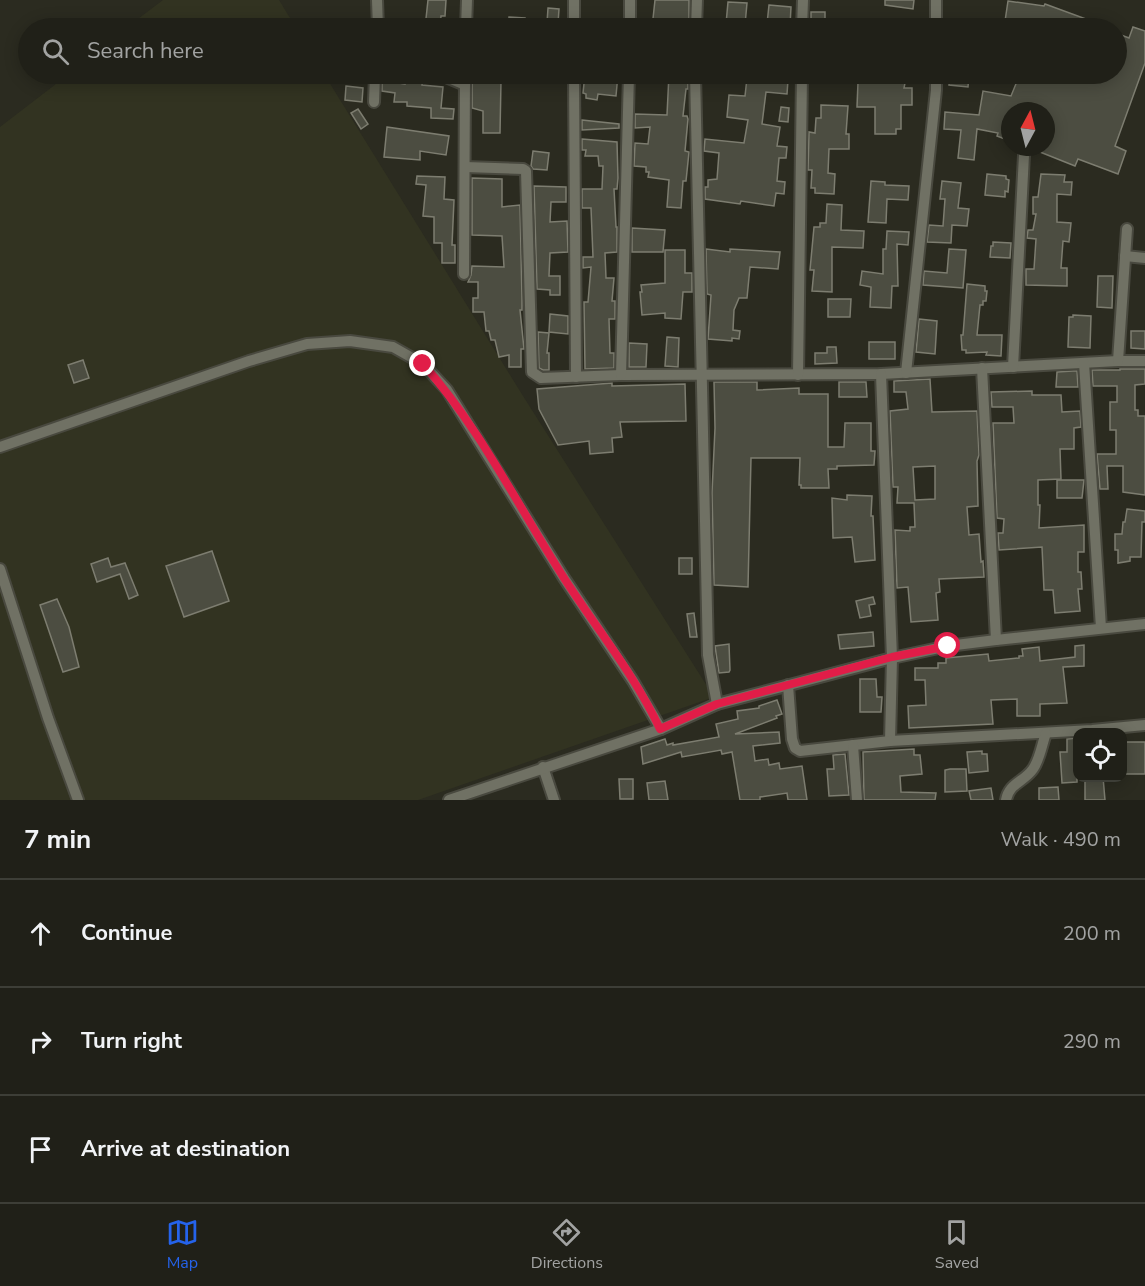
<!DOCTYPE html>
<html lang="en">
<head>
<meta charset="utf-8">
<style>
  :root { --surface:#202018; --page:#2d2d25; --text:#f1f3f6; --muted:#a2a3a2; --line:#3d3e37; --accent:#2563eb }
  body { margin:0; font-family:"Nunito Sans",sans-serif; background:var(--page); color:var(--text) }
  .controls { position:absolute; right:18px; bottom:18px; display:grid; overflow:hidden; border-radius:12px; box-shadow:0 3px 15px #0003 }
  .controls button { width:54px; height:54px; display:grid; place-items:center; padding:0; border:0; border-bottom:2px solid var(--line); background:var(--surface); color:var(--text); font:30px sans-serif }
  .compass { position:absolute; left:1001px; top:102px; width:54px; height:54px; border-radius:50%; background:var(--surface); box-shadow:0 3px 15px #0003; rotate:7deg }
  .stop { position:absolute; width:18px; height:18px; margin:-14px; border:4px solid #e11d48; border-radius:50%; background:#fff }
  .stop.end { background:#e11d48; border-color:#fff; box-shadow:0 2px 6px #0008 }
  .list { margin:0; padding:0; list-style:none }
  h2 { display:flex; justify-content:space-between; align-items:center; height:78px; margin:0; padding:0 24px; font-size:26px }
  h2 small { font-size:20px; font-weight:400; color:var(--muted) }
  .list li { display:grid; grid-template-columns:39px 1fr auto; gap:18px; align-items:center; box-sizing:border-box; height:108px; padding:0 24px; border-top:2px solid var(--line) }
  .list b { display:block; font-size:22px; white-space:nowrap }
  .list em { font-size:20px; font-style:normal; color:var(--muted) }
  .icon { flex:none; width:33px; height:33px; fill:none; stroke:currentColor; stroke-width:2; stroke-linecap:round; stroke-linejoin:round }
  .map { position:relative; flex:none; width:1145px; height:800px; overflow:hidden }
  .search { position:absolute; background:var(--surface); box-shadow:0 3px 15px #0003; left:18px; right:18px; top:18px; height:66px; display:flex; align-items:center; gap:15px; box-sizing:border-box; padding:0 21px; border-radius:33px; color:var(--muted); font-size:22px }
  .sheet { height:402px; background:var(--surface) }
  nav { display:flex; justify-content:space-around; align-items:center; box-sizing:border-box; height:84px; border-top:2px solid var(--line); background:var(--surface); font-size:16px; color:var(--muted) }
  nav a { display:grid; justify-items:center; gap:3px }
  nav .on { color:var(--accent) }
  .map>svg:first-child { display:block }
</style>
</head>
<body>
<div class="map">
<svg width="1145" height="800" viewBox="0 0 1145 800">
  <rect width="100%" height="100%" fill="#2b2b20"/>
  <!-- built -->
  <g fill="#323321">
    <path d="M163,0H279L296,28H126Z"/>
    <path d="M69,74H324L523,396L714,697L418,800H0V127Z"/>
  </g>
  <!-- building -->
  <g fill="#4c4d41" stroke="#7d7d70" stroke-width="1.5" fill-rule="evenodd">
    <path d="M428,0H446L445,16H441L440,28H425Z"/>
    <path d="M655,0H689V28H652Z"/>
    <path d="M885,0H914L913,9L885,5Z"/>
    <path d="M1008,1L1044,6L1045,4L1086,19V20L1105,28H1036L1038,22L1016,20L1014,28H1004Z"/>
    <path d="M728,2L747,3L745,25L726,24Z"/>
    <path d="M769,5L791,7L790,26L767,24Z"/>
    <path d="M548,8L559,9L558,24L547,23Z"/>
    <rect x="811" y="12" width="14" height="16"/>
    <path d="M509,17L525,18L524,28H508Z"/>
    <path d="M385,21L405,24V28H385Z"/>
    <path d="M1133,27L1145,31V63L1115,146L1126,151L1118,174L1078,159L1075,166L1030,148L1046,147V111H1010V141L997,136L998,133L977,129L974,160L958,158L961,130L944,129L945,112L979,115L983,91L1011,96L1020,74H1116V33L1129,38Z"/>
    <path d="M406,74H423L422,85L443,87L441,108L454,109L453,119L431,118V108L407,106V102H394L395,93L382,91V80L405,84Z"/>
    <path d="M472,74H519V82L501,81L500,133H483V111L472,108Z"/>
    <path d="M585,74H618L616,96L598,94L597,100L586,98V94L583,93Z"/>
    <path d="M669,74H688V89H686L683,116H687L688,119L685,151L689,152L686,181H683L681,208L667,207L669,180L648,177L649,172H646V167L634,166L635,143L648,144L650,127L635,128V114L667,115Z"/>
    <path d="M758,74H780L779,79L788,80L787,94L766,92L762,124L780,127L777,146L787,147L786,158H779L777,181L785,182L784,194L776,193L774,206L741,201L740,204L705,199V187H708V180L717,179L719,153L704,151L705,139L744,143L748,120L727,117L729,95L745,96L747,78L757,79Z"/>
    <path d="M950,74H969L968,87L949,85Z"/>
    <path d="M858,82L905,83L904,88H912V105H901V129H896V134H875V107H857Z"/>
    <path d="M346,86L363,88L362,102L345,100Z"/>
    <path d="M821,105L848,106L846,134H849V149H829L828,173L835,174L834,194L815,193V188H811L812,170H808L809,132L815,133L816,118H821Z"/>
    <path d="M781,107L789,108L788,122L779,121Z"/>
    <path d="M358,109L368,124L361,129L351,113Z"/>
    <path d="M582,120L619,124V128L582,130Z"/>
    <path d="M387,127L449,136L446,155L420,151V160L384,157Z"/>
    <path d="M582,139L617,142L618,178L617,189H614L616,227H617V252L605,253L606,278H614L612,301H615V319H609L610,353H614V368L585,369L584,302H588L591,267L583,268V257H593L591,208H582V189H602L603,166H599L598,156H585L586,150H582Z"/>
    <path d="M533,151L549,153L547,170L533,169L531,166Z"/>
    <path d="M987,174L1006,176V179L1009,180L1008,192L1005,191V197L985,195Z"/>
    <path d="M1041,174L1065,175L1064,182H1072L1071,195L1057,194V222L1071,223L1069,242L1063,241L1061,268H1067V286L1026,285V269H1034L1036,239L1027,238L1028,230H1033L1036,214H1033V197H1038Z"/>
    <path d="M417,176L445,177L444,199L454,200L452,245H455V263H442V243H434V217L423,216L426,185L416,184Z"/>
    <path d="M472,178L502,179V207L520,205L522,300V310H520L524,349H521V367H509V355L499,357L495,340H491L489,331H486L484,312H473V298H478V282H468L471,275L472,266L504,267L502,236L472,235Z"/>
    <path d="M871,181L885,182V185L909,186L908,200L887,199L886,223L868,222Z"/>
    <path d="M942,181L961,183L958,208L969,209L967,226L952,225L951,243L927,242L929,225L943,226L945,199H940Z"/>
    <path d="M534,186L566,187V202H551L550,222L567,221L568,252L550,253L549,276H560V295H550V290L537,289Z"/>
    <path d="M827,204L842,205L841,230L864,231L863,248L832,247V292L812,291L814,270H810L814,227H820V223H826Z"/>
    <path d="M632,228L665,230L663,252H632Z"/>
    <path d="M887,231L909,232L908,245L897,244L898,286H892L891,308L870,307L871,287L860,285L862,271L883,274V249H886Z"/>
    <path d="M993,242L1011,243L1010,258L990,257L991,246H993Z"/>
    <path d="M706,249L730,252V249L780,252L778,269L750,267L747,298H739L734,310L733,330L740,331L739,339L732,338V341L708,339L711,295L707,294Z"/>
    <path d="M949,249L966,250L963,288L923,285L924,271L947,273Z"/>
    <path d="M665,250H685V273H692V292H683L681,319L665,318V313L642,315L640,292H642L641,285L665,283Z"/>
    <path d="M1098,276H1113L1112,308L1097,307Z"/>
    <path d="M967,284L985,286V291H987L986,301H983V305H980L977,335H1002L1001,356L986,355L987,352L966,353V350H962L961,335H963Z"/>
    <path d="M828,299H851L850,317H828Z"/>
    <path d="M550,314L568,316V334L549,332Z"/>
    <path d="M1073,315L1091,316L1090,348L1068,347L1069,317H1073Z"/>
    <path d="M919,319L937,321L935,354L916,352Z"/>
    <path d="M1131,331H1145V349L1131,348Z"/>
    <path d="M538,332L549,333L547,353H549V370H543L539,368Z"/>
    <path d="M667,337L679,338L678,367L665,366Z"/>
    <rect x="869" y="342" width="26" height="17"/>
    <path d="M629,343L647,344L646,367H629Z"/>
    <path d="M827,347H836L837,363L815,364V353H827Z"/>
    <path d="M83,360L89,378L74,383L68,365Z"/>
    <path d="M1120,369H1145V384L1135,385V410H1138V416H1145V495L1123,492V466H1107L1108,489H1100L1097,454H1116V430H1110V402H1117V386H1093L1092,370H1120Z"/>
    <path d="M1073,371H1077L1078,387H1056L1057,372Z"/>
    <path d="M930,379L932,412L977,411L979,455L977,461L978,506L967,507L969,535L979,534L981,562L983,561L984,577L939,579L940,592L936,593L938,620L911,622L908,587L897,588L895,530L910,531V527H915L914,503H897L898,487H893L890,411L908,409L906,392H894V381ZM935,466V499L915,500L913,467Z"/>
    <path d="M714,382H757V390L799,388V394H828V447H844L845,423H871V451H875L874,465L837,466V469H828L829,488H801V485H799L800,458H751L748,587L714,585L712,493L715,428Z"/>
    <path d="M839,382H866L867,397H839Z"/>
    <path d="M612,383V386L685,384L686,421L620,422L622,437L612,438L613,452L590,454L589,441L558,445L539,409L537,389Z"/>
    <path d="M1032,391V395H1061L1062,412L1080,411L1081,427L1074,428V449H1060L1061,479L1038,480V505H1040L1039,528L1084,525V552H1078V572H1081L1082,589H1078L1080,611L1055,613L1053,590H1044L1042,547L999,550L998,533H1003L1004,519L997,518L993,423H1014L1013,407H992L991,392Z"/>
    <path d="M1057,480H1084L1082,498H1057Z"/>
    <path d="M847,495L872,496L871,516H873L875,560L855,562L852,537L833,538L832,498L847,500Z"/>
    <path d="M1127,509L1145,511V522H1142L1141,557H1130V561L1118,563V550H1115V534H1122L1123,522H1125Z"/>
    <path d="M212,551L229,601L184,617L166,566Z"/>
    <path d="M108,558L111,567L125,563L138,595L129,599L120,574L97,582L91,564Z"/>
    <rect x="679" y="558" width="13" height="16"/>
    <path d="M873,597L875,604L869,605L871,616L860,618L856,601Z"/>
    <path d="M57,599L69,627L79,667L63,672L40,605Z"/>
    <path d="M694,613L697,637H690L687,614Z"/>
    <path d="M873,632L874,646L840,649L838,635Z"/>
    <path d="M729,644L730,670L729,672L719,673L715,646Z"/>
    <path d="M1084,645V666L1063,667L1067,703L1040,704V716H1017V699L991,700L993,724L909,728L908,706L926,705L925,680H915V668H938V663H946V658L988,654L989,661L1019,658V656H1023L1022,649L1039,647L1040,661L1075,657V646Z"/>
    <path d="M860,679H876L877,697H882L881,712H860Z"/>
    <path d="M777,700L782,714L776,716L777,718L735,734L779,732L780,743L753,746L755,761L768,759L769,765L779,763L780,769L802,766L807,800H788L787,793L760,797V800H740L732,752L722,754L721,750L682,757L681,752L643,764L641,747L665,739L667,745L673,743V745L719,737L716,724L738,719L737,711L759,708V706Z"/>
    <path d="M1077,738V782L1062,783L1060,752H1067V739Z"/>
    <rect x="1122" y="742" width="23" height="32"/>
    <path d="M914,749V755H920L922,774L900,776L901,792L936,793L935,800H864L863,752Z"/>
    <path d="M982,751V754H987L988,771L969,773L967,752Z"/>
    <path d="M845,754L849,795L829,796L827,769H834L833,755Z"/>
    <path d="M950,769H966L967,791L945,792V770Z"/>
    <path d="M1085,777H1103L1105,800H1085Z"/>
    <path d="M619,779H633V799H620Z"/>
    <path d="M665,781L668,800H649L647,783Z"/>
    <path d="M1058,787L1059,800H1039V788Z"/>
    <path d="M991,788L993,800H971L969,791Z"/>
  </g>
  <g fill="none" stroke-linecap="round" stroke-linejoin="round">
    <!-- minor casing -->
    <g stroke="#49493f" stroke-width="14">
      <g id="minor">
        <path d="M377,0L378,28"/>
        <path d="M574,0V28"/>
        <path d="M466,28L467,0"/>
        <path d="M630,28V0"/>
        <path d="M696,28L697,0"/>
        <path d="M802,28L803,0"/>
        <path d="M936,28V0"/>
        <path d="M439,74L465,85"/>
        <path d="M574,74L576,377"/>
        <path d="M695,74L708,655L717,704"/>
        <path d="M374,102L375,74"/>
        <path d="M465,167L523,169L526,171L532,372L541,378L621,375L881,374L1118,361H1145"/>
        <path d="M1125,256L1145,258"/>
        <path d="M464,274L465,74"/>
        <path d="M1118,361L1127,229"/>
        <path d="M1084,363L1101,628"/>
        <path d="M1013,367L1024,155"/>
        <path d="M982,368L996,640"/>
        <path d="M906,373L936,90V74"/>
        <path d="M881,374L892,658L890,741"/>
        <path d="M621,375L629,74"/>
        <path d="M798,375L802,74"/>
        <path d="M0,447L249,361L307,344L350,341L393,347L423,364L447,390L564,578L633,681L661,729"/>
        <path d="M0,569L48,718L78,800"/>
        <path d="M788,685L792,739L795,748L800,751L890,741L1092,730L1145,725"/>
        <path d="M853,745L857,800"/>
        <path d="M543,767L554,800"/>
        <path d="M449,800L661,729L717,704L892,658L948,646L996,640L1145,624"/>
        <path d="M1006,800C1009,783 1024,782 1033,769C1040,759 1042,744 1046,733"/>
      </g>
    </g>
    <!-- minor -->
    <use href="#minor" stroke="#707164" stroke-width="10"/>
  </g>
  <g fill="none" stroke-linecap="round" stroke-linejoin="round">
    <!-- route -->
    <path stroke="#e11d48" stroke-width="8" d="M423,364C480,428 518,506 564,578C596,628 635,675 660,729L717,704L892,657L948,646"/>
  </g>
</svg>
<div class="controls">
<button><svg class="icon" aria-label="locate" viewBox="0 0 24 24"><circle cx="12" cy="12" r="6"/><path d="M12 2v4M12 18v4M2 12h4M18 12h4"/></svg></button>
</div>
<svg class="compass" viewBox="-18 -18 36 36"><path d="M0-13l5 13h-10z" fill="#e53935"/><path d="M0 13l5-13h-10z" fill="#a2a3a2"/></svg>
<div class="stop" style="left:948px;top:646px"></div>
<div class="stop end" style="left:423px;top:364px"></div>
<div class="search"><svg class="icon" aria-label="search" viewBox="0 0 24 24"><circle cx="10" cy="10" r="6"/><path d="M15 15l6 6"/></svg>Search here</div>
</div>
<section class="sheet">
<h2>7 min<small>Walk · 490 m</small></h2>
<ul class="list">
<li><svg class="icon" aria-label="ahead" viewBox="0 0 24 24"><path d="M12 20V5M6 11l6-6 6 6"/></svg><div><b>Continue</b></div><em>200 m</em></li>
<li><svg class="icon" aria-label="right" viewBox="0 0 24 24"><path d="M7 20v-9h11M14 6l5 5-5 5"/></svg><div><b>Turn right</b></div><em>290 m</em></li>
<li><svg class="icon" aria-label="arrive" viewBox="0 0 24 24"><path d="M6 21V4h12l-3 4 3 4H6"/></svg><div><b>Arrive at destination</b></div></li>
</ul>
</section>
<nav>
<a class="on"><svg class="icon" aria-label="map" viewBox="0 0 24 24"><path d="M3 6l6-2 6 2 6-2v14l-6 2-6-2-6 2zM9 4v14M15 6v14"/></svg>Map</a>
<a><svg class="icon" aria-label="directions" viewBox="0 0 24 24"><path d="M12 3l9 9-9 9-9-9zM9 14v-3h6M13 9l2 2-2 2"/></svg>Directions</a>
<a><svg class="icon" aria-label="saved" viewBox="0 0 24 24"><path d="M7 4h10v16l-5-4-5 4z"/></svg>Saved</a>
</nav>
</body>
</html>
